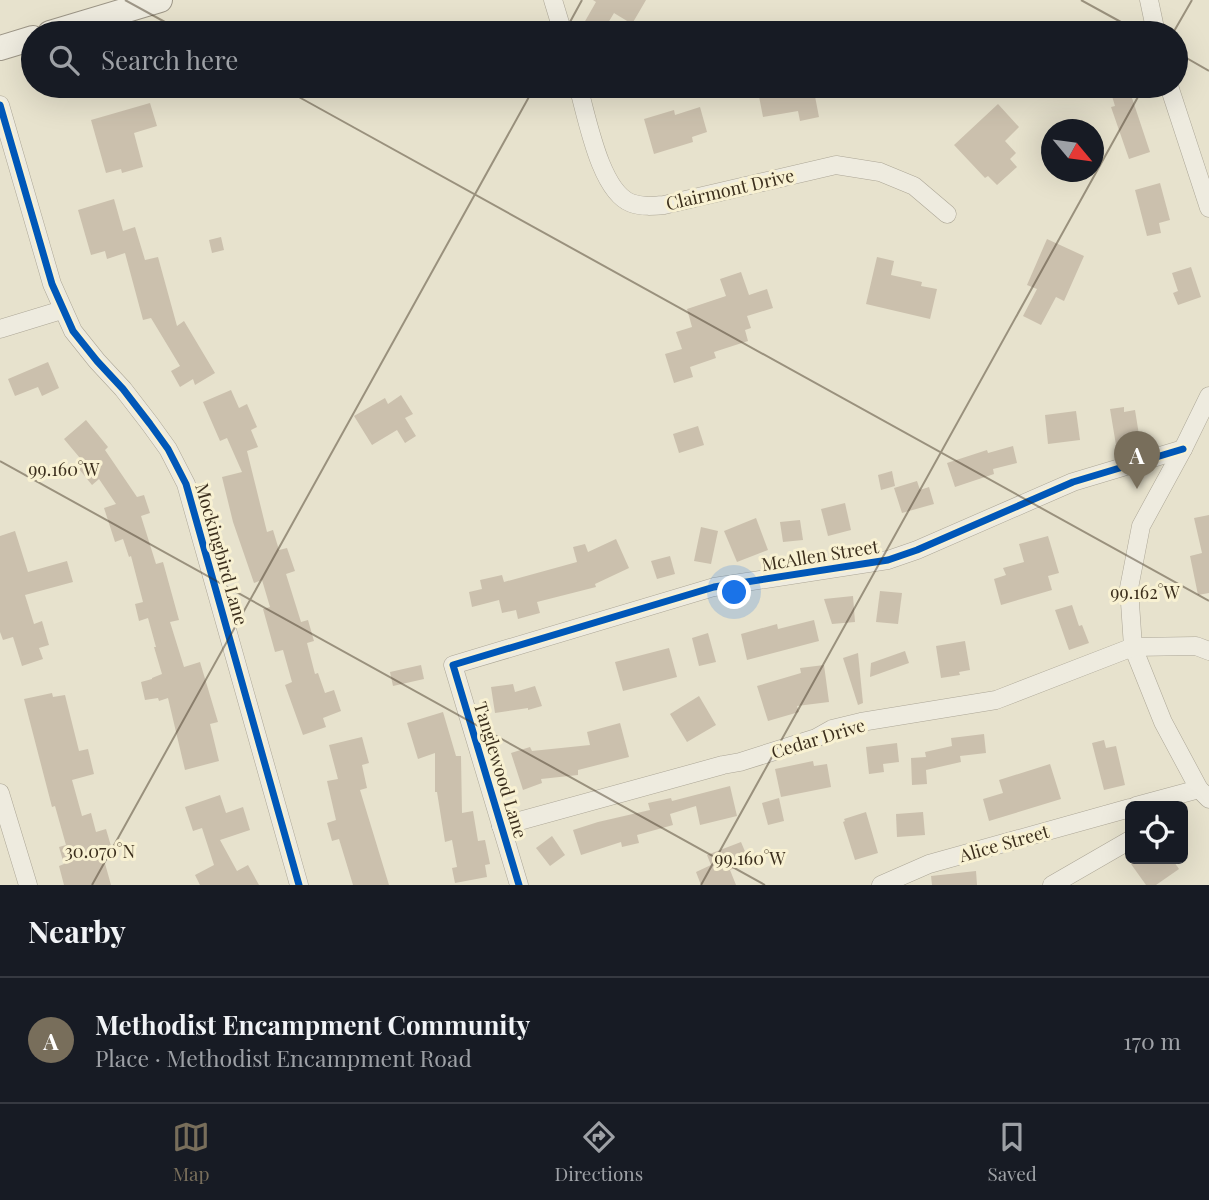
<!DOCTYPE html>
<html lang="en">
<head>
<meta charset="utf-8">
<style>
  :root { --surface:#171b24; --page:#242831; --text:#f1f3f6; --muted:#9ea1a6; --line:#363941; --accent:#786e5b }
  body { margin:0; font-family:"Playfair Display",serif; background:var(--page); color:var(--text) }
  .controls { position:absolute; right:21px; bottom:21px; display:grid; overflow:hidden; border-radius:10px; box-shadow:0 7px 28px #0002 }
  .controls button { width:63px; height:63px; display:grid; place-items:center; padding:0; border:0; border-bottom:2px solid var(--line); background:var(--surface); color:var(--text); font:35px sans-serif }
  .compass { position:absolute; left:1041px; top:119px; width:63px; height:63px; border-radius:50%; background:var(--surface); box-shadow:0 7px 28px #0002; rotate:119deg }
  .you { position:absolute; left:735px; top:593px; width:24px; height:24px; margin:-18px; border:5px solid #fff; border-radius:50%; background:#1a73e8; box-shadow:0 0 0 10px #1a73e833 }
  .badge { display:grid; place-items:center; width:46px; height:46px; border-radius:50%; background:var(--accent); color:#fff; font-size:23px; font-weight:700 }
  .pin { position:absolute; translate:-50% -58px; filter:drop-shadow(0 2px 4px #0008) }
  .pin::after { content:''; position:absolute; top:37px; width:24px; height:21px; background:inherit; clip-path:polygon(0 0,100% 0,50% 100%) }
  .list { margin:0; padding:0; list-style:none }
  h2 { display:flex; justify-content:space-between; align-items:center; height:91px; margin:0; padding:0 28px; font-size:30px }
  h2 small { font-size:23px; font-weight:400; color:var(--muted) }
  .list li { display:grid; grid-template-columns:46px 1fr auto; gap:21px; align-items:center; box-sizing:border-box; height:126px; padding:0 28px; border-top:2px solid var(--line) }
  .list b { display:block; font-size:26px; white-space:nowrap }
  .list p { margin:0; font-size:23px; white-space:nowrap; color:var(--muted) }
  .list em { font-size:23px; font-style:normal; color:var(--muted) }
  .icon { flex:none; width:38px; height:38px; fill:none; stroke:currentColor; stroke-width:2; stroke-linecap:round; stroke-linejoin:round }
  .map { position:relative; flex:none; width:1209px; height:885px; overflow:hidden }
  .search { position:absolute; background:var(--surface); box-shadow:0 7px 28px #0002; left:21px; right:21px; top:21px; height:77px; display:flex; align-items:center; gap:18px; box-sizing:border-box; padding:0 24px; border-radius:38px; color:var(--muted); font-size:26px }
  .sheet { height:217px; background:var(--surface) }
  nav { display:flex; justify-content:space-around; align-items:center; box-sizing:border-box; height:98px; border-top:2px solid var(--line); background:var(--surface); font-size:19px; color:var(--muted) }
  nav a { display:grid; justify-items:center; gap:4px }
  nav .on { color:var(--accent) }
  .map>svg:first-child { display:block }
</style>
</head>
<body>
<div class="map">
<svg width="1209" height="885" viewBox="0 0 1209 885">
  <rect width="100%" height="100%" fill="#e7e2cd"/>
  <!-- building -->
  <g fill="#cbc0ad">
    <path d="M593,0H646L632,24L614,13L602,33L584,23L596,2Z"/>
    <path d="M757,86H813L819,117L800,121L798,111L763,117Z"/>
    <path d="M1109,86H1128L1150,152L1129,159L1111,107L1115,106Z"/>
    <path d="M150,103L157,126L134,133L143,167L122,173L121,169L106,173L91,120Z"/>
    <path d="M998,104L1019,127L1005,141L1016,153L1010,159L1017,167L997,185L988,176L985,178L954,145Z"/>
    <path d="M700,107L707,132L692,137L693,142L654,154L644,119L674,110L675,115Z"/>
    <path d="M1160,183L1170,220L1159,223L1161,233L1147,236L1135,190Z"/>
    <path d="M114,199L123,231L135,227L145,260L158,257L177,326L184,321L215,373L195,385L193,379L180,387L171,371L180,366L151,318L143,320L125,253L107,259L105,251L91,255L78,210Z"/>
    <path d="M221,237L224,250L212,253L209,240Z"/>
    <path d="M1047,239L1084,256L1064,301L1056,297L1041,325L1023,316L1037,289L1027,285Z"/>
    <path d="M877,257L894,261L891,275L922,282L921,286L937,289L930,319L866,304Z"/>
    <path d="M1191,267L1201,297L1178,305L1173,293L1178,291L1172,273Z"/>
    <path d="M741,272L749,295L767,289L773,308L747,316L751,328L745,330L748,341L714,352L716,358L690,367L693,377L674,383L665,354L682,349L676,332L692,327L687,309L726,296L720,279Z"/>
    <path d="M48,362L59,388L42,396L38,387L15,396L8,379Z"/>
    <path d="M231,390L239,408L247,404L257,427L251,430L258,447L247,451L267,532L273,530L279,550L287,548L295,571L286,574L301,622L308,620L314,641L307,643L315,674L318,673L325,693L334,690L341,711L323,718L326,727L303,735L285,685L292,682L283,650L275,652L263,609L270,607L262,580L254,583L233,522L222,477L242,472L227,438L220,441L203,402Z"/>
    <path d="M401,395L413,414L405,418L416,436L405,443L397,430L372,445L354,416L385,398L388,404Z"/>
    <path d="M1124,407V412L1135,410L1140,441L1116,445L1110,409Z"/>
    <path d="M1076,411L1080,440L1048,444L1045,415Z"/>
    <path d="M86,420L108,447L105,450L137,497L144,495L150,513L141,516L156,564L163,562L179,620L170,622L184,667L200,662L218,722L210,724L219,761L185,770L168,698L159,701L158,698L145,700L141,682L152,679V678L162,674L154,647H156L148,618L139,621L135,604L143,602L131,556L129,557L123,539L115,542L104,508L116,504L99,479L92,485L79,469L85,464L64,439Z"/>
    <path d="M698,426L704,445L679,453L673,434Z"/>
    <path d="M1013,446L1017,463L993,469L994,474L955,487L947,463L987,450L988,453Z"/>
    <path d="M892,471L895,486L881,490L878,475Z"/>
    <path d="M917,481L920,490L929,487L934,504L902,513L894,488Z"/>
    <path d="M845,503L851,530L828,536L821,509Z"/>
    <path d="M1209,515V593L1198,595L1190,556L1202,553L1194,518Z"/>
    <path d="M756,518L768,550L737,562L724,531Z"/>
    <path d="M800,520L803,540L783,542L780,522Z"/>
    <path d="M701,527L718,531L711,564L694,561Z"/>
    <path d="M15,531L28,572L67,561L73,582L25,595L34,624L42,621L49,645L39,648L43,659L22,666L13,637L3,640L0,632V536Z"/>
    <path d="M1048,536L1059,573L1048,576L1052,590L1001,605L994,579L1006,575L1003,568L1024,562L1019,544Z"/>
    <path d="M616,539L629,568L595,584L596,587L537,602L540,613L518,619L516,610L502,613L499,600L472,607L469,592L482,589L480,580L502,575L504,582L577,562L573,547L585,544L588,552Z"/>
    <path d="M670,556L675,574L657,579L651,561Z"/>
    <path d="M880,591L902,593L898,624L876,622Z"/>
    <path d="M853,596L855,622L832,624L824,599Z"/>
    <path d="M1072,605L1079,626L1082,625L1089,643L1069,650L1055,610Z"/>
    <path d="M814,620L819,641L747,660L741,634L777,624L778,629Z"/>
    <path d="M708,633L716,662L699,666L692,638Z"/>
    <path d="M965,641L970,670L959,672L960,675L941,678L936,646Z"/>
    <path d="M669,648L677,677L623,691L615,662Z"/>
    <path d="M905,651L909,663L870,677L871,663Z"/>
    <path d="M858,653L863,703L858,705L843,658Z"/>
    <path d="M421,665L424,679L393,686L390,672Z"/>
    <path d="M824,665L829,702L797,706L799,712L768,721L757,686L801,673L800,668Z"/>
    <path d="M513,684L515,692L535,686L542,706L528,710V708L495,713L491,687Z"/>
    <path d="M52,693L53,697L65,695L79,751L88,749L94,774L72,780L82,816L91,813L96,832L106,829L111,846L101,849L111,885H64L59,866L64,864L59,847L66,845L55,806L52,807L24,699Z"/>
    <path d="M699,696L716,725L687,742L670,714Z"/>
    <path d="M443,712L456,756H461L462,813L473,811L478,841L485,840L490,864L485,865L487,877L455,883L452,868L457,867L452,840L445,842L437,792H435V753L418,759L407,723Z"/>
    <path d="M620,723L629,757L578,770V775L541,779L542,783L523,790L511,753L530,747L532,751L590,745L587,732Z"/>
    <path d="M984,734L986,753L960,756L961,762L926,770L927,784L912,785L911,758L926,757L925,752L952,746L951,738Z"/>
    <path d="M362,737L369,763L362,765L367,788L360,790L389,885H353L339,839L332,841L327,823L336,820L327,781L338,779L329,745Z"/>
    <path d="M1104,740L1106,748L1116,746L1125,785L1104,790L1092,743Z"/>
    <path d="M897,743L899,762L883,764L884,772L869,774L866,747Z"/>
    <path d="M813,761L814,766L827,764L831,787L781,797L775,769Z"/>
    <path d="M1050,764L1061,799L989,821L983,799L1003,793L999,780Z"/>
    <path d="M730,786L737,816L700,825L696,806L670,814L673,825L637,835L639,843L622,847L621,842L581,855L573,830L598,822L650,810L648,803L671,798L672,801Z"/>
    <path d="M220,795L226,813L243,807L250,830L220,840L237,871L248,865L259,885H200L195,875L214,865L202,828L193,831L185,807Z"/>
    <path d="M779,798L784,821L768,825L762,803Z"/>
    <path d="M866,812L878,853L855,860L843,822L845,821L844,819Z"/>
    <path d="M923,812L925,835L897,837L896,814Z"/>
    <path d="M552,836L565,855L550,866L536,848Z"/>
    <path d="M741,842L749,861L730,870L736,885H701L696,872L711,865L707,855Z"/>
    <path d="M1137,859H1172L1179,869L1156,885H1146L1131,864Z"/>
    <path d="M976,871L977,885H932L931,876Z"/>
  </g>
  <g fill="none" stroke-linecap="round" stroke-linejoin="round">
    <!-- street casing -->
    <g stroke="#aca696" stroke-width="19">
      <g id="street">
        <path d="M553,0L563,33"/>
        <path d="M1149,0L1156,33"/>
        <path d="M578,86C587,117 600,191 631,203C642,207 653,206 664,205L836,165L880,172L914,186L947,214"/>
        <path d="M1169,86L1209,208"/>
        <path d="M0,105L52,284L73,331L97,361L123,389L150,424L168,449L186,484L299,885"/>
        <path d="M0,329L62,310"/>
        <path d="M1209,396L1183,449L1141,526L1129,588L1133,647L1163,722L1199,789L1209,799"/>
        <path d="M0,793L28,885"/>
        <path d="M1136,806L1199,789"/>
        <path d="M501,826L723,765L740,762L816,738L832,729L861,722L996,700L1133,647L1196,646L1209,651"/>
        <path d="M519,885L453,665L714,587L888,560L917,550L1073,482L1183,449"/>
        <path d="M881,885L929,864L1130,808"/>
        <path d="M1052,885L1130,840"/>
      </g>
    </g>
    <!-- secondary casing -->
    <g stroke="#9c9586" stroke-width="26">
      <g id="secondary">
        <path d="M50,33L160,0"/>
        <path d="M0,48L33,38"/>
      </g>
    </g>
    <!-- street -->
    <use href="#street" stroke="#eeebdf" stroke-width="18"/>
    <!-- secondary -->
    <use href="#secondary" stroke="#eeebdf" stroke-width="24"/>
    <!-- cycleway casing -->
    <g stroke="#f8f1d2" stroke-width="11">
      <g id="cycleway">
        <path d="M0,105L52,284L73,331L97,361L123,389L150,424L168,449L186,484L299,885"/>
        <path d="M519,885L453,665L714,587L888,560L917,550L1073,482L1183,449"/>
      </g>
    </g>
    <!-- cycleway -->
    <use href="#cycleway" stroke="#0057b8" stroke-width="7"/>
  </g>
  <!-- ticks -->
  <path fill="none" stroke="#3c2f1d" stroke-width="2" stroke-opacity="0.45" d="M125,0L185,33M1081,0L1141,33M564,33L582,0M1173,33L1192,0M1176,52L1209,71M279,86L1209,601M0,461L765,885M92,885L535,86M701,885L1144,86"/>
  <g text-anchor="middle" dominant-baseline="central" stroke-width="6" stroke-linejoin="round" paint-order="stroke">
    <!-- street labels -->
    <g font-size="18" fill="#3c2f1d" stroke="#f8f1d2">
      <text transform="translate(730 189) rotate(-13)">Clairmont Drive</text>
      <text transform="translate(222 554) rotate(74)">Mockingbird Lane</text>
      <text transform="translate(820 555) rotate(-9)">McAllen Street</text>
      <text transform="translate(818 738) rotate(-17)">Cedar Drive</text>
      <text transform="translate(501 770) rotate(73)">Tanglewood Lane</text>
      <text transform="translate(1004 843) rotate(-16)">Alice Street</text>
    </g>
  </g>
  <g font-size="18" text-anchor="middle" fill="#3c2f1d" stroke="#f8f1d2" stroke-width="6" stroke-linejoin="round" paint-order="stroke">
    <text x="64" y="476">99.160°W</text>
    <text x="1145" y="599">99.162°W</text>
    <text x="100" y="858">30.070°N</text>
    <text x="750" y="865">99.160°W</text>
  </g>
</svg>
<div class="controls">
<button><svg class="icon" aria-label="locate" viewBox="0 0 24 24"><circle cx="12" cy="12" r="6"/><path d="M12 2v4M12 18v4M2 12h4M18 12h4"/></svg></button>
</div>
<svg class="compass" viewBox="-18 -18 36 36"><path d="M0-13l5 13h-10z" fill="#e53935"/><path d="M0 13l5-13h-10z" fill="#9ea1a6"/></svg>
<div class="you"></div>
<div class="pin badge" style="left:1137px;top:489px">A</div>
<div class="search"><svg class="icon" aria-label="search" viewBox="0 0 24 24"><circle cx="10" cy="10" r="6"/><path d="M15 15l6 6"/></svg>Search here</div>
</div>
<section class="sheet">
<h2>Nearby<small></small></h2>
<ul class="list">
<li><span class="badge">A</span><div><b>Methodist Encampment Community</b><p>Place · Methodist Encampment Road</p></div><em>170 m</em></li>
</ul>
</section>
<nav>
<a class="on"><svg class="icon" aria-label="map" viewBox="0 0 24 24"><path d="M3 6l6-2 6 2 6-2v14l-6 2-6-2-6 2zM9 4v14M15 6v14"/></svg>Map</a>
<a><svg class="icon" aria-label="directions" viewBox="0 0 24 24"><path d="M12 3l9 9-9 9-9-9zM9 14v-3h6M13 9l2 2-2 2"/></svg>Directions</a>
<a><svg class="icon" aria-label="saved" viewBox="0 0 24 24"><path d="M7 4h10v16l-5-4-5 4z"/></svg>Saved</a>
</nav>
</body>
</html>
